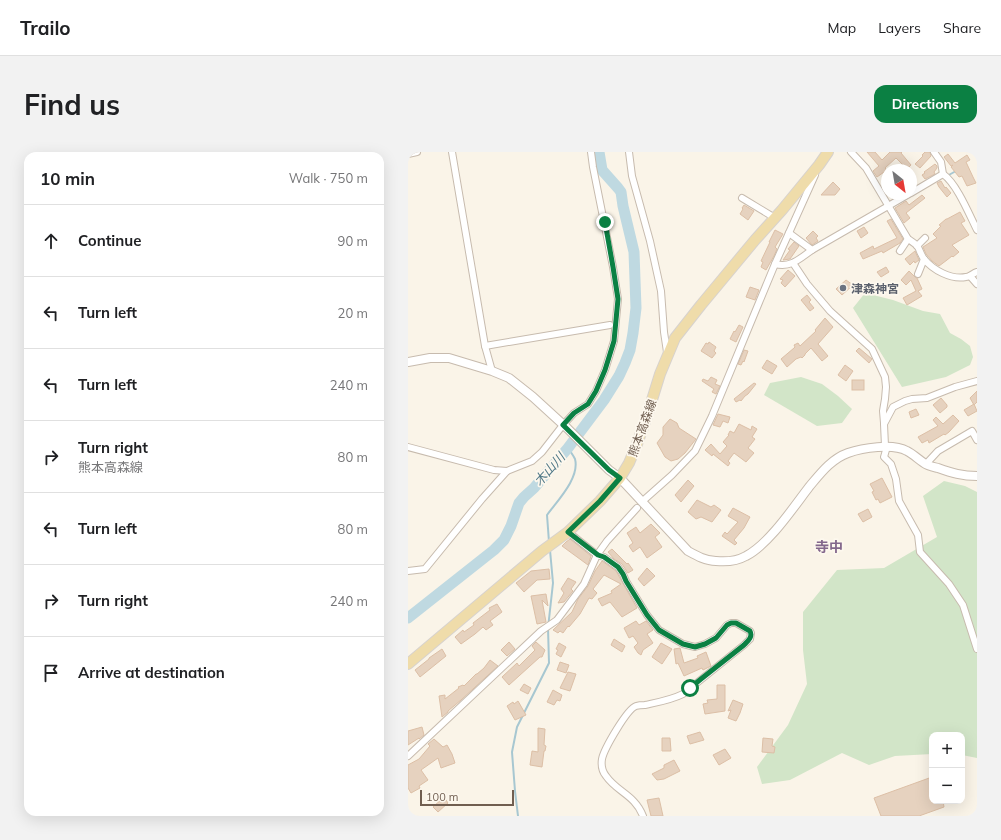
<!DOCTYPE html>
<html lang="en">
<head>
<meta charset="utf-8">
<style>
  :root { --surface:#fff; --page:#f2f2f2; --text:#202124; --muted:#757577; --line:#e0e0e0; --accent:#0b8043 }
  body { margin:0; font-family:Mulish,"Noto Sans JP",sans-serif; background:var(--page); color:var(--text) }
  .controls { position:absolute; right:12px; bottom:12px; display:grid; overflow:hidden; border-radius:8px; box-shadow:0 4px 16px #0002 }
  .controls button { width:36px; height:36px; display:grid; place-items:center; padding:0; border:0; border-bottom:1px solid var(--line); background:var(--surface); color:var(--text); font:20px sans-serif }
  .compass { position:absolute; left:473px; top:12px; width:36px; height:36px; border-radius:50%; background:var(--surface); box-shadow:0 4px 16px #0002; rotate:149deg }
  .scale { position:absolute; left:12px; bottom:10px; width:94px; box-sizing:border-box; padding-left:4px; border:2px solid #705e50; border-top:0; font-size:11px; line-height:14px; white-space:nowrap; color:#705e50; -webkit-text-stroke:3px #fdf8ee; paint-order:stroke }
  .stop { position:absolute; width:12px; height:12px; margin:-9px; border:3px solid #0b8043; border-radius:50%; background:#fff }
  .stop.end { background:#0b8043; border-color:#fff; box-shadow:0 1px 4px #0008 }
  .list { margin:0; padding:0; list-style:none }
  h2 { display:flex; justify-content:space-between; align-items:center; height:52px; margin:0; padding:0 16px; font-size:17px }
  h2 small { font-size:13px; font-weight:400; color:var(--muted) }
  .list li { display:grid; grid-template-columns:26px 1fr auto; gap:12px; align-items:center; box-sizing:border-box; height:72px; padding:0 16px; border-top:1px solid var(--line) }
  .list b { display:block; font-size:15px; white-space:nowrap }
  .list p { margin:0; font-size:13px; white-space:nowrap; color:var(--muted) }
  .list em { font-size:13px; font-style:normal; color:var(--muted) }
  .icon { flex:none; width:22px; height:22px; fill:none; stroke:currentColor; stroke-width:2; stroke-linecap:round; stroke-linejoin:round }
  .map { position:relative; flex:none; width:569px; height:664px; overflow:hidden; border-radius:12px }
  header { display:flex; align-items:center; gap:24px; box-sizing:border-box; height:56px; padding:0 20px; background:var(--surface); border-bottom:1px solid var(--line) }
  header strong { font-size:19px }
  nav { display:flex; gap:22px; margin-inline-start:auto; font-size:14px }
  .intro { display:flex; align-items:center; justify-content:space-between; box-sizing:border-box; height:96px; padding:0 24px }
  h1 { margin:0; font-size:28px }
  .button { padding:10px 18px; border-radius:12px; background:var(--accent); color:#fff; font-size:14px; font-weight:700 }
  main { display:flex; gap:24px; padding:0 24px }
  aside { flex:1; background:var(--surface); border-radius:12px; box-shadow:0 4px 16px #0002 }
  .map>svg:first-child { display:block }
</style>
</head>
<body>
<header>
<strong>Trailo</strong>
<nav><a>Map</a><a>Layers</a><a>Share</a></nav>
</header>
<div class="intro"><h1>Find us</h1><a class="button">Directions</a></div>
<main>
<aside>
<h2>10 min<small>Walk · 750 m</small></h2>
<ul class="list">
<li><svg class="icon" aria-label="ahead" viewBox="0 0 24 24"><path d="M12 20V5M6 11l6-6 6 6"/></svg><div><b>Continue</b></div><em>90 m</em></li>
<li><svg class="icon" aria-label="left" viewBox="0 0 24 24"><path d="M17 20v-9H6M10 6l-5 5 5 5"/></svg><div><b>Turn left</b></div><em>20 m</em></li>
<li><svg class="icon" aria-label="left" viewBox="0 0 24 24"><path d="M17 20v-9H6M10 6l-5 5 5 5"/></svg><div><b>Turn left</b></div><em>240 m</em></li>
<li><svg class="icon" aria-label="right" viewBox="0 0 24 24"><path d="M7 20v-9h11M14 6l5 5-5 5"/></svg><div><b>Turn right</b><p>熊本高森線</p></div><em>80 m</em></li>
<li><svg class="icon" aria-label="left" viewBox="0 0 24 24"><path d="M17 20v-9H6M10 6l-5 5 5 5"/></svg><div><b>Turn left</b></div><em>80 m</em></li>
<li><svg class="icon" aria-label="right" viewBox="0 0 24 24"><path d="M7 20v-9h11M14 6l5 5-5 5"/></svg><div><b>Turn right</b></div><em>240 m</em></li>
<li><svg class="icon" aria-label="arrive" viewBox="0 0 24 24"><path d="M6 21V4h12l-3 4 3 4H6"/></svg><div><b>Arrive at destination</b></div></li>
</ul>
</aside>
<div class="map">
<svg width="569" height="664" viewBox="0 0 569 664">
  <rect width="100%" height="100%" fill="#faf4e8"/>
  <!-- green -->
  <g fill="#d2e5c8">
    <path d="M457,141L485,148L515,159L532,162L542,181L553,187L562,194L565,205L562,213L538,225L494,235L445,156Z"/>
    <path d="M393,225L414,232L430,244L444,257L434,271L409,274L356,243L362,231Z"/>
    <path d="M536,329L557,334L569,340V606L554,603V583H524V602L487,604L461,613L434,601L382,628L354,632L349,615L380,573L399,532L395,498V460L429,418L476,416L529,385L515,344Z"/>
  </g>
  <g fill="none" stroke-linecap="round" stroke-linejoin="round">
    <!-- stream -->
    <g stroke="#a7c7d1" stroke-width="2">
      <path d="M539,24L548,19"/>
      <path d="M141,390L139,363C149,349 172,326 167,307C165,303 162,299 160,296"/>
      <path d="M110,664L107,639L104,600L109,575L141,511L140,476L145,431L142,398"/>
    </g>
    <!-- river -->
    <path stroke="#bfd9e1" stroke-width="11" d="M0,466L86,398L96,388L103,374L111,351L116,345L126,336L160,296L196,248L211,224L217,211L222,198L225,181L228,156L226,100L215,54L213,40L210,36L194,18L191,0"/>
  </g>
  <!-- building -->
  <g fill="#e6d2bf" stroke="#dcbfa6">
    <path d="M459,0H467L474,8L482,0H494L493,1L503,13L499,17L488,6L477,16L479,18L469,25L465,19L471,14Z"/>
    <path d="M517,0H522L523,4L512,16L507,12L515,4L514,3Z"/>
    <path d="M540,2L547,11L559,3L562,8L558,10L565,25L568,31L559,34L554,24L551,25L543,15L545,13L543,14L536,5Z"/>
    <path d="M527,12L529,14V16L526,20L527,22L517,27L514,23L517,21L516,20Z"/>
    <path d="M533,29L537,36L538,35L543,41L539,45L531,35L529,31Z"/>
    <path d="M425,30L432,37L427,43H413Z"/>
    <path d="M514,43L517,46L498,61L502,66L496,71L487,56L498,49L501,53Z"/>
    <path d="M336,53L346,59L340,68L332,62L335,57L334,56Z"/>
    <path d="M552,60L557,69L553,71L561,83L544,93L551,100L545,105L544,104L539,108L531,114L524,109L518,102L515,95L529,86L525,82L533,74L531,73L538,67H539Z"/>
    <path d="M483,67L495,87L492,91L475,101L474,99L455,107L452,101L465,94L466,97L489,86L479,69Z"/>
    <path d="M456,75L460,81L453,86L449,79Z"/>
    <path d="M367,78L375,82L367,95L369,97L366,104L358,118L353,115L355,110L353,109L362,90H361Z"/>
    <path d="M405,79L410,84L408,86L410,89L404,93L398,86Z"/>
    <path d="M386,90L391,94L382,107L375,108L382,98L380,97Z"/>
    <path d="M507,99L511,108L507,111L506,109L502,113L497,107Z"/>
    <path d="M478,115L481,120L473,125L469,120Z"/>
    <path d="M380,118L387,124L377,135L373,131L375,128L372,127Z"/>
    <path d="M501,119L507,125L509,126L514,137L510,139L514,144L499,153L495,146L508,139L503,128L498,133L493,128Z"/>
    <path d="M438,128L445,133L434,143L428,137Z"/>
    <path d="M342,135L351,138L347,148L338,145Z"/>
    <path d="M399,143L403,148L401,150L406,156L402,159L393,148Z"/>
    <path d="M417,166L425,175L410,192L420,204L414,209L403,196L397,202V203L394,206L393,205L388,207L379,215L373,207L386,196L387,195L386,193L390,191L392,194L408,179L407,178Z"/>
    <path d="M331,173L335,175L328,190L322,187L326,179L327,180Z"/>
    <path d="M301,190L308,195L306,199L308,201L304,206L293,199L298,191L300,192Z"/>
    <path d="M451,196L464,207L461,211L448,199Z"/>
    <path d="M336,198L340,199L336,210L335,209L333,213L330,212Z"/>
    <path d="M359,208L369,214L364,222L354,216Z"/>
    <path d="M437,213L445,219L438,229L430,223Z"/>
    <path d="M303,225L309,228L307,232L312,234L308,242L304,240L306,237L294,229L295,227L300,229Z"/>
    <rect x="444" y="228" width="12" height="10"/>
    <path d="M346,231L348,232L340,242L337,244L333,249L332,248L328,250L326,247Z"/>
    <path d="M569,239V250L566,253L562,246Z"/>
    <path d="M533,246L539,253V255L532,261L525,253Z"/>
    <path d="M566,252L569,259L560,264L556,258Z"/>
    <path d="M508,257L511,263L503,266L501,260Z"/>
    <path d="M310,262L322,265L320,271L315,269L312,275L305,273Z"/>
    <path d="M545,263L551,269L541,280L537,283L536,282L521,291L520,288L514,291L510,285L530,274L525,268L528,265L535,272Z"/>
    <path d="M262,267L269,271L271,276L288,287L277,301L270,307L263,309L257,305L249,291L255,283V275Z"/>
    <path d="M331,272L343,278L344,274L349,277L344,285L347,287L340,296L346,301L338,310L326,301L320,309L322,311L320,314L305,302L304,304L297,298L303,292L312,302L319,294L315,290L321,283H320L322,279L326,281Z"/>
    <path d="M474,326L484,345L472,351L470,347L468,348L464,340L466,339L462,332Z"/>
    <path d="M280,328L286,334L273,350L267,343Z"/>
    <path d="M289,348L303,355L306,353L313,358L304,370L293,365L288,367L280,360Z"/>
    <path d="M325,356L342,365L336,376L326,388L329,391L327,393L314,384L317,380L319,382L330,370L320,364Z"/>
    <path d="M460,357L464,365L455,370L450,362Z"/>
    <path d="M243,372L252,381L247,385L254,395L239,406L232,395L225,400L221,394L225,391L219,381L228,375L232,381Z"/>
    <path d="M162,387L183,404L180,413L154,394L158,390Z"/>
    <path d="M204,397L219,412L220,411L225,418L220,421L214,412L206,407L200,400Z"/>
    <path d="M194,409L208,419L229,456L214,465L202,450L194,454L190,447L204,441L203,439L213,432L196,423L185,437L189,441L184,447L181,446L172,462L161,475L160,474L155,481L152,479L150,481L145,478L164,460L170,447L180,434L187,419Z"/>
    <path d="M239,416L247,424L236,434L230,427Z"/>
    <path d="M141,417L142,427L129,428L116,440L108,431L123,419Z"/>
    <path d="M160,426L168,430L163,437L165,439L156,450L150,451L156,441L153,437Z"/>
    <path d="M138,442L140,454L134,448L138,470L129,472L123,444Z"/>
    <path d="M89,452L94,460L82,469L85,473L78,478L75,475L67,482L53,492L47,485L55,478L56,480L66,473L65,471L82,458L81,456Z"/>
    <path d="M228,469L231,473L238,469L245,478L239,482L245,491L235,498L233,503L230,501L226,495L230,491L225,484L221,486L216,476Z"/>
    <path d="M206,487L217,494L214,500L203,493Z"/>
    <path d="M101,490L107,497L99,504L93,498Z"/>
    <path d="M128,490L137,498L134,505H132L101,533L94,525L109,511L111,514L127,498L124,494Z"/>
    <path d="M151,491L158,495L153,505L148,502L150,498L148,497Z"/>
    <path d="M253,491L264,497L254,512L244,505Z"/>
    <path d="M272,496L276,511L290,506L289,504L298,500L303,514L295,518L294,516L276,524L270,511L268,512L266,497Z"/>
    <path d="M34,497L38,504L12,525L7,518L21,507V506Z"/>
    <path d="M82,508L90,514L53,548L40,559V560L34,565L31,544L37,543V547L51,536L50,535L55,533L56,534L68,522H69L76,516Z"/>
    <path d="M152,510L161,513L158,521L149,518Z"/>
    <path d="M160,520L168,522L162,539L152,536Z"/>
    <path d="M116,532L123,536L120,542L112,538Z"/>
    <path d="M309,533H317V559L297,562L295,552L300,551L299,548L309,547Z"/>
    <path d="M145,538L154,543L152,549L149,548L146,553L139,550Z"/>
    <path d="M325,548L335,552L332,561L328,569L320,566L323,558L320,559Z"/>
    <path d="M110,549L118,563L107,568L99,554L105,550L106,552Z"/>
    <path d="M14,575L16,583L11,587V586L0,593V579Z"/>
    <path d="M130,576L137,577L136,593L138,594L137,599H136L134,615L122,613L124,599L130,600Z"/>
    <path d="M292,580L296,588L282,592L279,584Z"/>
    <path d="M254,586H262L263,599H254Z"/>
    <path d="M355,586L365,587L364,594L367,595L366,601L354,600Z"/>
    <path d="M26,587L35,595L39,593L44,602L47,611L33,616L30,606L13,618L20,628L11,634L12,636L3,641L0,636V613L11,607L22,594L20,592Z"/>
    <path d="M317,597L323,606L311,613L305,603Z"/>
    <path d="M266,608L272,619L256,627L249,628L244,622L256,616V613Z"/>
    <path d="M524,625V649H535L536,655L511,664H473L466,646Z"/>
    <path d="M36,645L40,651L30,660L25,655Z"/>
    <path d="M251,646L255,664H243L239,648Z"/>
  </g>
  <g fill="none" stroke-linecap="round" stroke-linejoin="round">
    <!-- minor casing -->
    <g stroke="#c7bbae" stroke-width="8">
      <g id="minor">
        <path d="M44,0L77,194L84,219"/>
        <path d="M221,0L224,24L242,89L253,139L256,180L259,200"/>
        <path d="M443,0L458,16L500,87C503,89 508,92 510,95C512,99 513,103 516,107C525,118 543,128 558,125C562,125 565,121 569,120"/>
        <path d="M526,0L533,10L535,22C549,32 561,62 569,78"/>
        <path d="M0,2L9,0"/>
        <path d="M503,41L535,22"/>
        <path d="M334,46L367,66"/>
        <path d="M381,81L404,98L501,42"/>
        <path d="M509,94L517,86"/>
        <path d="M492,99L500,87"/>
        <path d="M385,111L399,132L422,159L464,197L477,225L478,235L477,247L475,259L476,271"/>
        <path d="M367,112C383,116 391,107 404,98"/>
        <path d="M510,122L516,107"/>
        <path d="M562,124L569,132"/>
        <path d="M77,194L202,173"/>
        <path d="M569,229L547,235L519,246L504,247L497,249L485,255L476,272L477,294L478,298L476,305L483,312L488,327L491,349L510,383L512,400L541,432L555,453L569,497"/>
        <path d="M0,295L86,318L99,319"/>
        <path d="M518,312L530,299L564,279L569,288"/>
        <path d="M237,347L264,323L287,299L304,264L367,112L407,23"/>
        <path d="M160,380L189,403L196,405L210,415L215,422L218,429L239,463L251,478L275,492L287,495L297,492L308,486L319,473L323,471H328L342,479L343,481L342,487L336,493L275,542C263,548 251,550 237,553C235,553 231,553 228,554C219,557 196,597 194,607C193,613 194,619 198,624C209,640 227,643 235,664"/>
        <path d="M0,419L17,417L74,347L99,319L124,309L134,300L155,273L166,261L180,252L188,239L197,218L206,189L210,147L205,115L185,15L183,0"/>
        <path d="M0,604L133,479L149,468L176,432L189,403L199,389L229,356"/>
      </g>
    </g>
    <!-- tertiary casing -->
    <g stroke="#c7bbae" stroke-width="10">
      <path id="tertiary" d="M0,210L22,206H41L84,219L101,226L125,245L160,277L201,318L212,326L280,399C289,404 298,409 308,409C318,410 329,409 338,404C361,392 385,356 401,335C412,322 423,307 440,301C454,296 485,291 499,299C505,302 510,307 516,311C520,314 526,315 530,316C544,321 554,324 569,324"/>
    </g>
    <!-- primary casing -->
    <g stroke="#d7d2ce" stroke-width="12">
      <path id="primary" d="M0,512L134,399L160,380L192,349L212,326L221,311L229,292L239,264L252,222L267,186L293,153L347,88L374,58L411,13L420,0"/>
    </g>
    <!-- minor -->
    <use href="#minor" stroke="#fff" stroke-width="6"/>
    <!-- tertiary -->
    <use href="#tertiary" stroke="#fff" stroke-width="8"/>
    <!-- primary -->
    <use href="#primary" stroke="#efdcaa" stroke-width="10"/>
  </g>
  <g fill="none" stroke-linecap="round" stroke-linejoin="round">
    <!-- route -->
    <path stroke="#0b8043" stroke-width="5" d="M197,70L205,115L210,147L206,189L197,218L188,239L180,252L166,261L155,273L201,318L212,326L192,349L160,380L190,403L196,405L210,415L215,422L218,429L239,463L251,478L275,492L287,495L297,492L308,486L319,473L323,471H328L342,479C345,485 340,489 336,493L293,527L282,536"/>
  </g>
  <!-- markers -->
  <circle fill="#6b7280" stroke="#fdf8ee" stroke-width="1.5" cx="435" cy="136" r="4"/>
  <g text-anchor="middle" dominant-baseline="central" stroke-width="3.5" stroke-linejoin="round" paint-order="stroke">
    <!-- worship labels -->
    <g font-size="12" font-weight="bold" fill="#5b616d" stroke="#fdf8ee" text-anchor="start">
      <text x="443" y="136">津森神宮</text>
    </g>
    <!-- street labels -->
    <g font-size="12" fill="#705e50" stroke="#fdf8ee">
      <text transform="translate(234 276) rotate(-70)">熊本高森線</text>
    </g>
    <!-- water labels -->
    <g font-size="13" font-style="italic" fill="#507887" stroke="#fdf8ee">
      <text transform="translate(141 317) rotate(-48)">木山川</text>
    </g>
    <!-- quarter labels -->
    <g font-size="14" font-weight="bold" fill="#83678c" stroke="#fdf8ee">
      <text x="421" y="395">寺中</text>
    </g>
  </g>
</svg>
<div class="controls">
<button>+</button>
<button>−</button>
</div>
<svg class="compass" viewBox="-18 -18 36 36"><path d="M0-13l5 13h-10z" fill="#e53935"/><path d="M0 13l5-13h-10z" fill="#757577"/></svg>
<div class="scale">100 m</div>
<div class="stop" style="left:282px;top:536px"></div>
<div class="stop end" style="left:197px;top:70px"></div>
</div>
</main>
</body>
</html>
